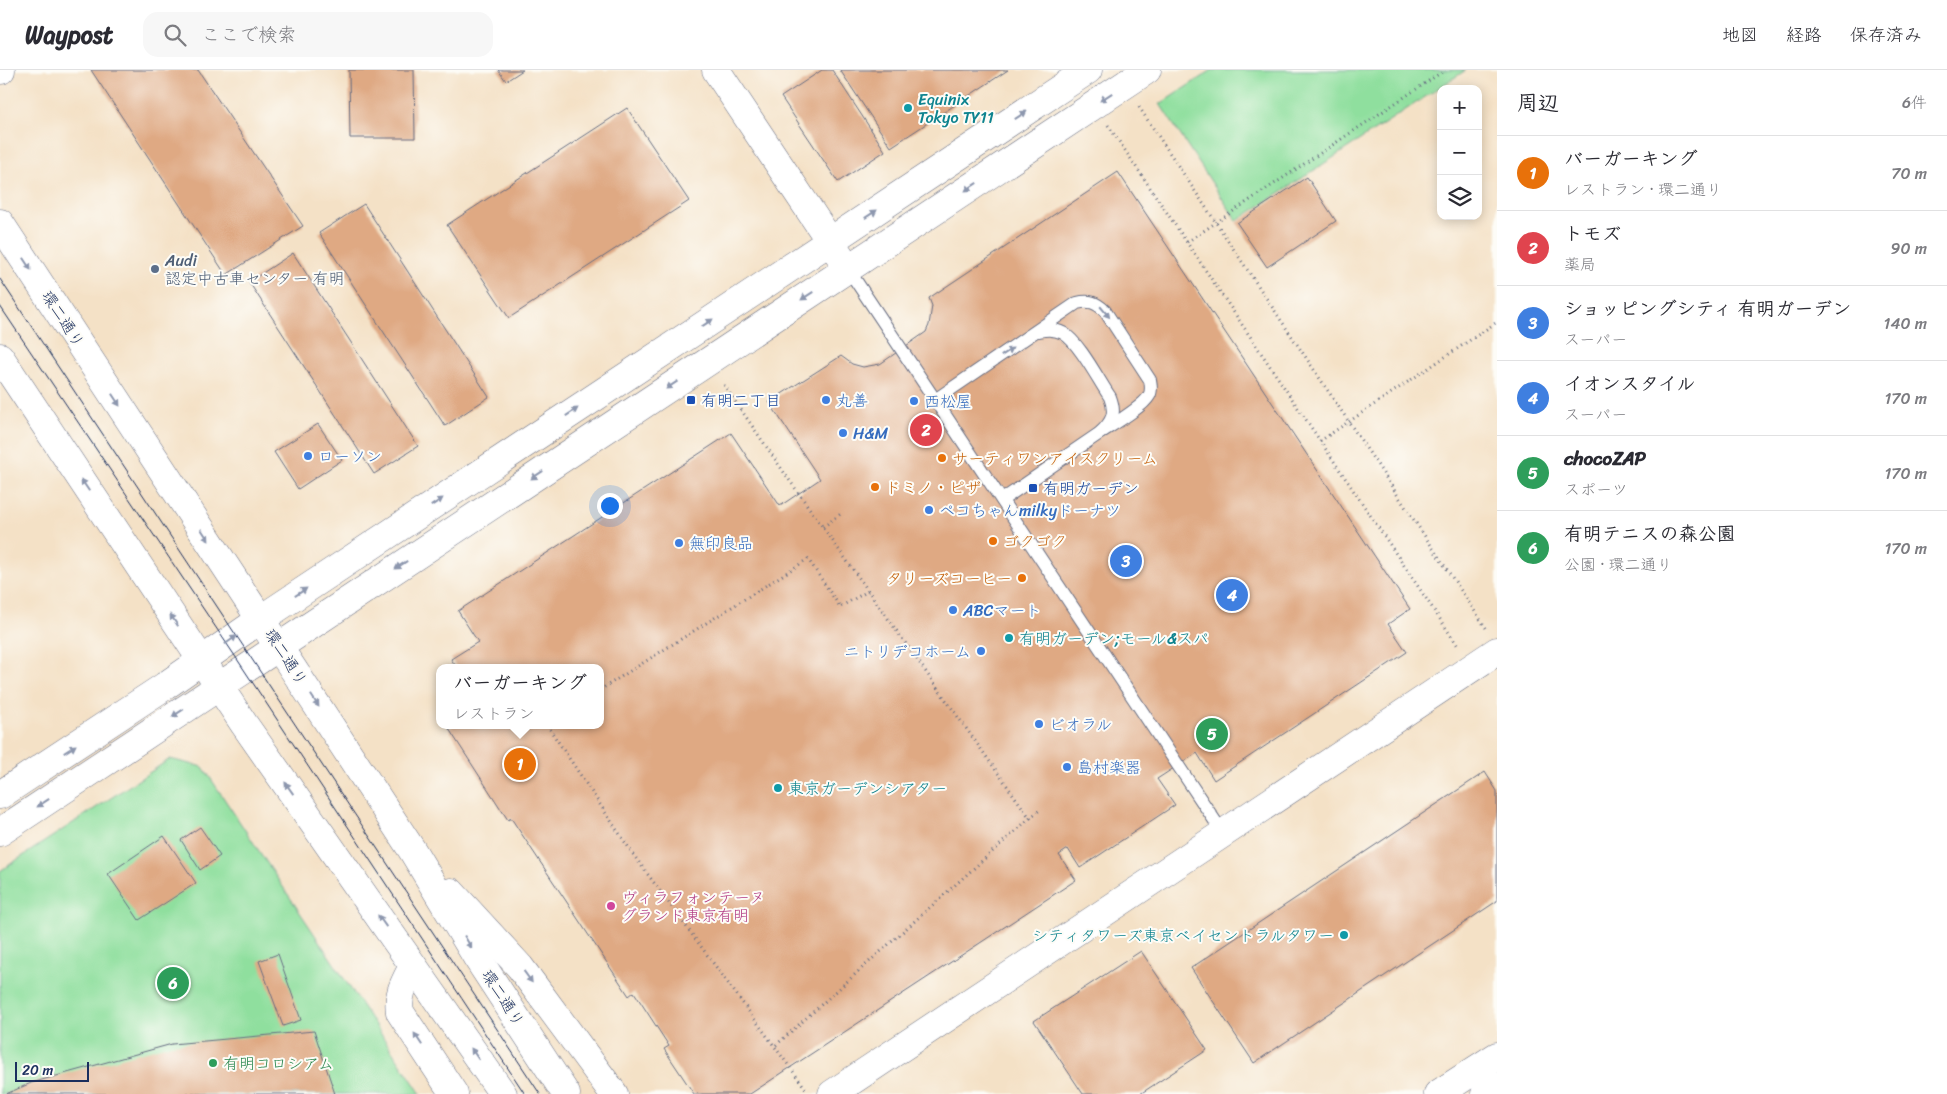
<!DOCTYPE html>
<html lang="ja">
<head>
<meta charset="utf-8">
<style>
  :root { --surface:#fff; --page:#f7f7f7; --text:#2b2b33; --muted:#7c7c81; --line:#e1e1e2; --accent:#1f6fb2 }
  body { margin:0; font-family:Sriracha,"Klee One",sans-serif; background:var(--page); color:var(--text) }
  .controls { position:absolute; right:15px; top:15px; display:grid; overflow:hidden; border-radius:10px; box-shadow:0 2px 12px #0003 }
  .controls button { width:45px; height:45px; display:grid; place-items:center; padding:0; border:0; border-bottom:1px solid var(--line); background:var(--surface); color:var(--text); font:25px sans-serif }
  .scale { position:absolute; left:15px; bottom:12px; width:74px; box-sizing:border-box; padding-left:5px; border:2px solid #1b2f5e; border-top:0; font-size:14px; line-height:18px; white-space:nowrap; color:#1b2f5e; -webkit-text-stroke:4px #fdfcf7; paint-order:stroke }
  .you { position:absolute; left:609px; top:435px; width:18px; height:18px; margin:-12px; border:4px solid #fff; border-radius:50%; background:#1a73e8; box-shadow:0 0 0 8px #1a73e833 }
  .badge { display:grid; place-items:center; width:32px; height:32px; border-radius:50%; background:var(--accent); color:#fff; font-size:16px; font-weight:700 }
  .pin { position:absolute; translate:-50% -50%; border:2px solid #fff; box-shadow:0 1px 5px #0006 }
  .popup { position:absolute; left:436px; top:594px; width:168px; height:65px; box-sizing:border-box; display:grid; place-content:center; border-radius:10px; background:var(--surface); filter:drop-shadow(0 1px 4px #0005); font-size:16px; white-space:nowrap; color:var(--muted) }
  .popup b { font-size:19px; color:var(--text) }
  .popup::after { content:''; position:absolute; left:50%; top:100%; margin-left:-10px; border:10px solid transparent; border-top-color:var(--surface) }
  .list { margin:0; padding:0; list-style:none }
  h2 { display:flex; justify-content:space-between; align-items:center; height:65px; margin:0; padding:0 20px; font-size:21px }
  h2 small { font-size:16px; font-weight:400; color:var(--muted) }
  .list li { display:grid; grid-template-columns:32px 1fr auto; gap:15px; align-items:center; box-sizing:border-box; height:75px; padding:0 20px; border-top:1px solid var(--line) }
  .list b { display:block; font-size:19px; white-space:nowrap }
  .list p { margin:0; font-size:16px; white-space:nowrap; color:var(--muted) }
  .list em { font-size:16px; font-style:normal; color:var(--muted) }
  .icon { flex:none; width:28px; height:28px; fill:none; stroke:currentColor; stroke-width:2; stroke-linecap:round; stroke-linejoin:round }
  .map { position:relative; flex:none; width:1497px; height:1024px; overflow:hidden }
  header { display:flex; align-items:center; gap:30px; box-sizing:border-box; height:70px; padding:0 25px; background:var(--surface); border-bottom:1px solid var(--line) }
  header strong { font-size:24px }
  nav { display:flex; gap:28px; margin-inline-start:auto; font-size:18px }
  .search { width:350px; height:45px; background:var(--page); display:flex; align-items:center; gap:12px; box-sizing:border-box; padding:0 18px; border-radius:15px; color:var(--muted); font-size:19px }
  main { display:flex }
  aside { flex:1; background:var(--surface) }
  .map>svg:first-child { display:block }
</style>
</head>
<body>
<header>
<strong>Waypost</strong>
<div class="search"><svg class="icon" aria-label="search" viewBox="0 0 24 24"><circle cx="10" cy="10" r="6"/><path d="M15 15l6 6"/></svg>ここで検索</div>
<nav><a>地図</a><a>経路</a><a>保存済み</a></nav>
</header>
<main>
<div class="map">
<svg width="1497" height="1024" viewBox="0 0 1497 1024">
  <rect width="100%" height="100%" fill="#fdfcf7"/>
  <filter id="ink" filterUnits="userSpaceOnUse"><feTurbulence type="fractalNoise" baseFrequency=".02" numOctaves="2"/><feDisplacementMap in="SourceGraphic" scale="10" xChannelSelector="R" yChannelSelector="G"/><feConvolveMatrix kernelMatrix="1 2 1 2 8 2 1 2 1" color-interpolation-filters="sRGB"/></filter>
  <filter id="wash" filterUnits="userSpaceOnUse"><feTurbulence type="fractalNoise" baseFrequency=".0096" numOctaves="4" result="noise"/><feDisplacementMap in="SourceGraphic" scale="20" xChannelSelector="R" yChannelSelector="G"/><feGaussianBlur stdDeviation="1.12" result="paint"/><feColorMatrix in="noise" values="0 0 0 0 0 0 0 0 0 0 0 0 0 0 0 0 0 1.4 0 .05"/><feComposite in="paint" operator="in"/></filter>
  <g filter="url(#wash)">
    <rect width="100%" height="100%" fill="#f4e1c6"/>
    <!-- green -->
    <g fill="#8fdf9e" stroke="#55877e">
      <path d="M1212,0H1466L1237,151L1160,34Z"/>
      <path d="M170,689L203,697L421,1024H0V801Z"/>
    </g>
    <g id="blocks">
      <!-- building -->
      <g fill="#dfa983">
        <path d="M91,0H198L303,156L226,205Z"/>
        <path d="M349,0H414L415,68H350Z"/>
        <path d="M498,0H523L506,11Z"/>
        <path d="M822,0H832L885,81L838,112L781,27Z"/>
        <path d="M840,0H1008L891,77Z"/>
        <path d="M627,38L689,131L509,248L447,155Z"/>
        <path d="M1118,102L1410,539L1388,554L1407,582L1214,710L1197,683L1157,709L1175,735L1080,798L1068,779L1059,785L1076,810L750,1024H694L664,979L669,976L634,922L629,926L511,748L508,750L449,659L454,655H600V598H457L451,589L478,572L458,541L731,363L780,436L820,409L769,332L841,286L852,294L863,297L880,294L926,262L929,255L932,236L929,228Z"/>
        <path d="M1307,107L1336,151L1267,197L1237,153Z"/>
        <path d="M364,134L489,327L445,356L319,163Z"/>
        <path d="M293,183L418,376L374,404L249,212Z"/>
        <path d="M318,354L342,390L298,419L274,382Z"/>
        <path d="M1485,702L1497,721V831L1254,993L1191,898Z"/>
        <path d="M200,757L220,786L200,800L181,770Z"/>
        <path d="M164,766L196,813L139,850L108,804Z"/>
        <path d="M1141,881L1207,980L1140,1024H1083L1034,951Z"/>
        <path d="M278,884L301,950L283,956L259,891Z"/>
        <path d="M314,961L335,1024H6L31,1013L172,974Z"/>
      </g>
    </g>
  </g>
  <g filter="url(#ink)">
    <use href="#blocks" fill-opacity="0" stroke="#676d82" stroke-width="1"/>
    <g fill="none" stroke-linecap="round" stroke-linejoin="round">
      <!-- service casing -->
      <g stroke="#676d82" stroke-width="14">
        <g id="service">
          <path d="M848,199L1223,763"/>
          <path d="M935,330L1077,233C1089,230 1096,232 1105,241L1150,310C1151,315 1152,321 1149,326C1143,337 1112,355 1100,363"/>
          <path d="M1002,430L1100,363C1113,351 1116,343 1110,327C1099,311 1079,272 1063,263C1055,259 1047,259 1039,261"/>
        </g>
      </g>
      <!-- tertiary casing -->
      <g stroke="#676d82" stroke-width="29">
        <g id="tertiary">
          <path d="M0,0H1"/>
          <path d="M716,0L840,186"/>
          <path d="M0,725L165,616L261,549L1088,0"/>
          <path d="M0,762L1147,0"/>
          <path d="M832,1024L1497,581"/>
        </g>
      </g>
      <!-- secondary casing -->
      <g stroke="#676d82" stroke-width="29">
        <g id="secondary">
          <path d="M0,153L412,780L476,886L566,1024"/>
          <path d="M0,287L244,654L503,1024"/>
          <path d="M451,822L520,897L614,1024"/>
          <path d="M413,896C405,912 397,924 400,942L454,1024"/>
        </g>
      </g>
      <!-- trunk casing -->
      <g stroke="#676d82" stroke-width="29">
        <g id="trunk">
          <path d="M1438,1024L1497,986"/>
          <path d="M1485,1024L1497,1016"/>
        </g>
      </g>
      <!-- path -->
      <g stroke="#676d82" stroke-width="3" stroke-dasharray="1 4" stroke-linecap="butt">
        <path d="M1139,37L1486,558"/>
        <path d="M1108,55L1458,576"/>
        <path d="M1187,172L1445,0"/>
        <path d="M724,315L790,411L1030,748L775,976"/>
        <path d="M1320,371L1497,252"/>
        <path d="M823,457L842,443"/>
        <path d="M600,620L808,489L840,537L868,521"/>
        <path d="M547,655L635,787L806,1019"/>
        <path d="M1030,748L1041,739"/>
      </g>
      <!-- service -->
      <use href="#service" stroke="#fff" stroke-width="12"/>
      <!-- tertiary -->
      <use href="#tertiary" stroke="#fff" stroke-width="28"/>
      <!-- secondary -->
      <use href="#secondary" stroke="#fff" stroke-width="28"/>
      <!-- trunk -->
      <use href="#trunk" stroke="#fff" stroke-width="28"/>
      <!-- tram -->
      <g stroke="#1b2f5e" stroke-width="1">
        <path d="M0,209L540,1024"/>
        <path d="M0,236L235,586L525,1024"/>
      </g>
    </g>
    <!-- one-way arrows -->
    <defs><path id="oneway-solid" d="M-6-.8H1V-3.2L6.5 0L1 3.2V.8H-6Z" transform="scale(1.25)"/></defs>
    <g fill="#8d97ae">
      <use href="#oneway-solid" transform="translate(1106 27) rotate(146)"/>
      <use href="#oneway-solid" transform="translate(1021 45) rotate(-34)"/>
      <use href="#oneway-solid" transform="translate(971 117) rotate(146)"/>
      <use href="#oneway-solid" transform="translate(871 144) rotate(-33)"/>
      <use href="#oneway-solid" transform="translate(27 194) rotate(57)"/>
      <use href="#oneway-solid" transform="translate(807 226) rotate(147)"/>
      <use href="#oneway-solid" transform="translate(1105 242) rotate(50)"/>
      <use href="#oneway-solid" transform="translate(707 253) rotate(-34)"/>
      <use href="#oneway-solid" transform="translate(1007 282) rotate(-34)"/>
      <use href="#oneway-solid" transform="translate(672 315) rotate(146)"/>
      <use href="#oneway-solid" transform="translate(116 330) rotate(57)"/>
      <use href="#oneway-solid" transform="translate(572 342) rotate(-34)"/>
      <use href="#oneway-solid" transform="translate(537 405) rotate(146)"/>
      <use href="#oneway-solid" transform="translate(85 415) rotate(-124)"/>
      <use href="#oneway-solid" transform="translate(437 432) rotate(-34)"/>
      <use href="#oneway-solid" transform="translate(205 465) rotate(57)"/>
      <use href="#oneway-solid" transform="translate(401 495) rotate(146)"/>
      <use href="#oneway-solid" transform="translate(301 522) rotate(-34)"/>
      <use href="#oneway-solid" transform="translate(174 550) rotate(-124)"/>
      <use href="#oneway-solid" transform="translate(231 570) rotate(-35)"/>
      <use href="#oneway-solid" transform="translate(315 631) rotate(57)"/>
      <use href="#oneway-solid" transform="translate(178 643) rotate(147)"/>
      <use href="#oneway-solid" transform="translate(70 679) rotate(-33)"/>
      <use href="#oneway-solid" transform="translate(289 718) rotate(-125)"/>
      <use href="#oneway-solid" transform="translate(43 733) rotate(146)"/>
      <use href="#oneway-solid" transform="translate(382 851) rotate(-125)"/>
      <use href="#oneway-solid" transform="translate(468 872) rotate(59)"/>
      <use href="#oneway-solid" transform="translate(528 907) rotate(54)"/>
      <use href="#oneway-solid" transform="translate(418 969) rotate(-123)"/>
      <use href="#oneway-solid" transform="translate(475 984) rotate(-124)"/>
    </g>
  </g>
  <!-- markers -->
  <g fill="#0f9aa8" stroke="#fdfcf7" stroke-width="2">
    <circle cx="908" cy="38" r="5"/>
    <circle cx="1009" cy="568" r="5"/>
    <circle cx="778" cy="718" r="5"/>
    <circle cx="1344" cy="865" r="5"/>
  </g>
  <circle fill="#5c6f8a" stroke="#fdfcf7" stroke-width="2" cx="155" cy="199" r="5"/>
  <g fill="#1a4fb4" stroke="#fdfcf7" stroke-width="2">
    <rect x="686" y="325" width="10" height="10" rx="2.5"/>
    <rect x="1028" y="413" width="10" height="10" rx="2.5"/>
  </g>
  <g fill="#3f7fe0" stroke="#fdfcf7" stroke-width="2">
    <circle cx="826" cy="330" r="5"/>
    <circle cx="914" cy="331" r="5"/>
    <circle cx="843" cy="363" r="5"/>
    <circle cx="308" cy="386" r="5"/>
    <circle cx="929" cy="440" r="5"/>
    <circle cx="679" cy="473" r="5"/>
    <circle cx="953" cy="540" r="5"/>
    <circle cx="981" cy="581" r="5"/>
    <circle cx="1039" cy="654" r="5"/>
    <circle cx="1067" cy="697" r="5"/>
  </g>
  <g fill="#e8710a" stroke="#fdfcf7" stroke-width="2">
    <circle cx="942" cy="388" r="5"/>
    <circle cx="875" cy="417" r="5"/>
    <circle cx="993" cy="471" r="5"/>
    <circle cx="1022" cy="508" r="5"/>
  </g>
  <circle fill="#d1479c" stroke="#fdfcf7" stroke-width="2" cx="611" cy="836" r="5"/>
  <circle fill="#2e9e5b" stroke="#fdfcf7" stroke-width="2" cx="213" cy="993" r="5"/>
  <g text-anchor="middle" dominant-baseline="central" stroke-width="4" stroke-linejoin="round" paint-order="stroke">
    <!-- culture labels -->
    <g font-size="16" fill="#0d838f" stroke="#fdfcf7" text-anchor="start">
      <text x="918" y="29">Equinix<tspan x="918" dy="18">Tokyo TY11</tspan></text>
      <text x="1019" y="568">有明ガーデン;モール&amp;スパ</text>
      <text x="788" y="718">東京ガーデンシアター</text>
      <text x="1334" y="865" text-anchor="end">シティタワーズ東京ベイセントラルタワー</text>
    </g>
    <!-- service labels -->
    <g font-size="16" fill="#4e5e75" stroke="#fdfcf7" text-anchor="start">
      <text x="165" y="190">Audi<tspan x="165" dy="18">認定中古車センター 有明</tspan></text>
    </g>
    <!-- street labels -->
    <g font-size="16" fill="#1b2f5e" stroke="#fdfcf7">
      <text transform="translate(63 249) rotate(57)">環二通り</text>
      <text transform="translate(286 587) rotate(57)">環二通り</text>
      <text transform="translate(503 928) rotate(57)">環二通り</text>
    </g>
    <!-- transit labels -->
    <g font-size="16" fill="#164399" stroke="#fdfcf7" text-anchor="start">
      <text x="701" y="330">有明二丁目</text>
      <text x="1043" y="418">有明ガーデン</text>
    </g>
    <!-- shop labels -->
    <g font-size="16" fill="#366cbe" stroke="#fdfcf7" text-anchor="start">
      <text x="836" y="330">丸善</text>
      <text x="924" y="331">西松屋</text>
      <text x="853" y="363">H&amp;M</text>
      <text x="318" y="386">ローソン</text>
      <text x="939" y="440">ペコちゃんmilkyドーナツ</text>
      <text x="689" y="473">無印良品</text>
      <text x="963" y="540">ABCマート</text>
      <text x="971" y="581" text-anchor="end">ニトリデコホーム</text>
      <text x="1049" y="654">ビオラル</text>
      <text x="1077" y="697">島村楽器</text>
    </g>
    <!-- food labels -->
    <g font-size="16" fill="#c56008" stroke="#fdfcf7" text-anchor="start">
      <text x="952" y="388">サーティワンアイスクリーム</text>
      <text x="885" y="417">ドミノ・ピザ</text>
      <text x="1003" y="471">ゴクゴク</text>
      <text x="1012" y="508" text-anchor="end">タリーズコーヒー</text>
    </g>
    <!-- hotel labels -->
    <g font-size="16" fill="#b23c85" stroke="#fdfcf7" text-anchor="start">
      <text x="621" y="827">ヴィラフォンテーヌ<tspan x="621" dy="18">グランド東京有明</tspan></text>
    </g>
    <!-- leisure labels -->
    <g font-size="16" fill="#27864d" stroke="#fdfcf7" text-anchor="start">
      <text x="223" y="993">有明コロシアム</text>
    </g>
  </g>
</svg>
<div class="controls">
<button>+</button>
<button>−</button>
<button><svg class="icon" aria-label="layers" viewBox="0 0 24 24"><path d="M12 4l9 5-9 5-9-5zM3 14l9 5 9-5"/></svg></button>
</div>
<div class="scale">20 m</div>
<div class="you"></div>
<div class="pin badge" style="left:520px;top:694px;background:#e8710a">1</div>
<div class="popup"><b>バーガーキング</b>レストラン</div>
<div class="pin badge" style="left:926px;top:360px;background:#e0444e">2</div>
<div class="pin badge" style="left:1126px;top:491px;background:#3f7fe0">3</div>
<div class="pin badge" style="left:1232px;top:525px;background:#3f7fe0">4</div>
<div class="pin badge" style="left:1212px;top:664px;background:#2e9e5b">5</div>
<div class="pin badge" style="left:173px;top:913px;background:#2e9e5b">6</div>
</div>
<aside>
<h2>周辺<small>6件</small></h2>
<ul class="list">
<li><span class="badge" style="background:#e8710a">1</span><div><b>バーガーキング</b><p>レストラン · 環二通り</p></div><em>70 m</em></li>
<li><span class="badge" style="background:#e0444e">2</span><div><b>トモズ</b><p>薬局</p></div><em>90 m</em></li>
<li><span class="badge" style="background:#3f7fe0">3</span><div><b>ショッピングシティ 有明ガーデン</b><p>スーパー</p></div><em>140 m</em></li>
<li><span class="badge" style="background:#3f7fe0">4</span><div><b>イオンスタイル</b><p>スーパー</p></div><em>170 m</em></li>
<li><span class="badge" style="background:#2e9e5b">5</span><div><b>chocoZAP</b><p>スポーツ</p></div><em>170 m</em></li>
<li><span class="badge" style="background:#2e9e5b">6</span><div><b>有明テニスの森公園</b><p>公園 · 環二通り</p></div><em>170 m</em></li>
</ul>
</aside>
</main>
</body>
</html>
